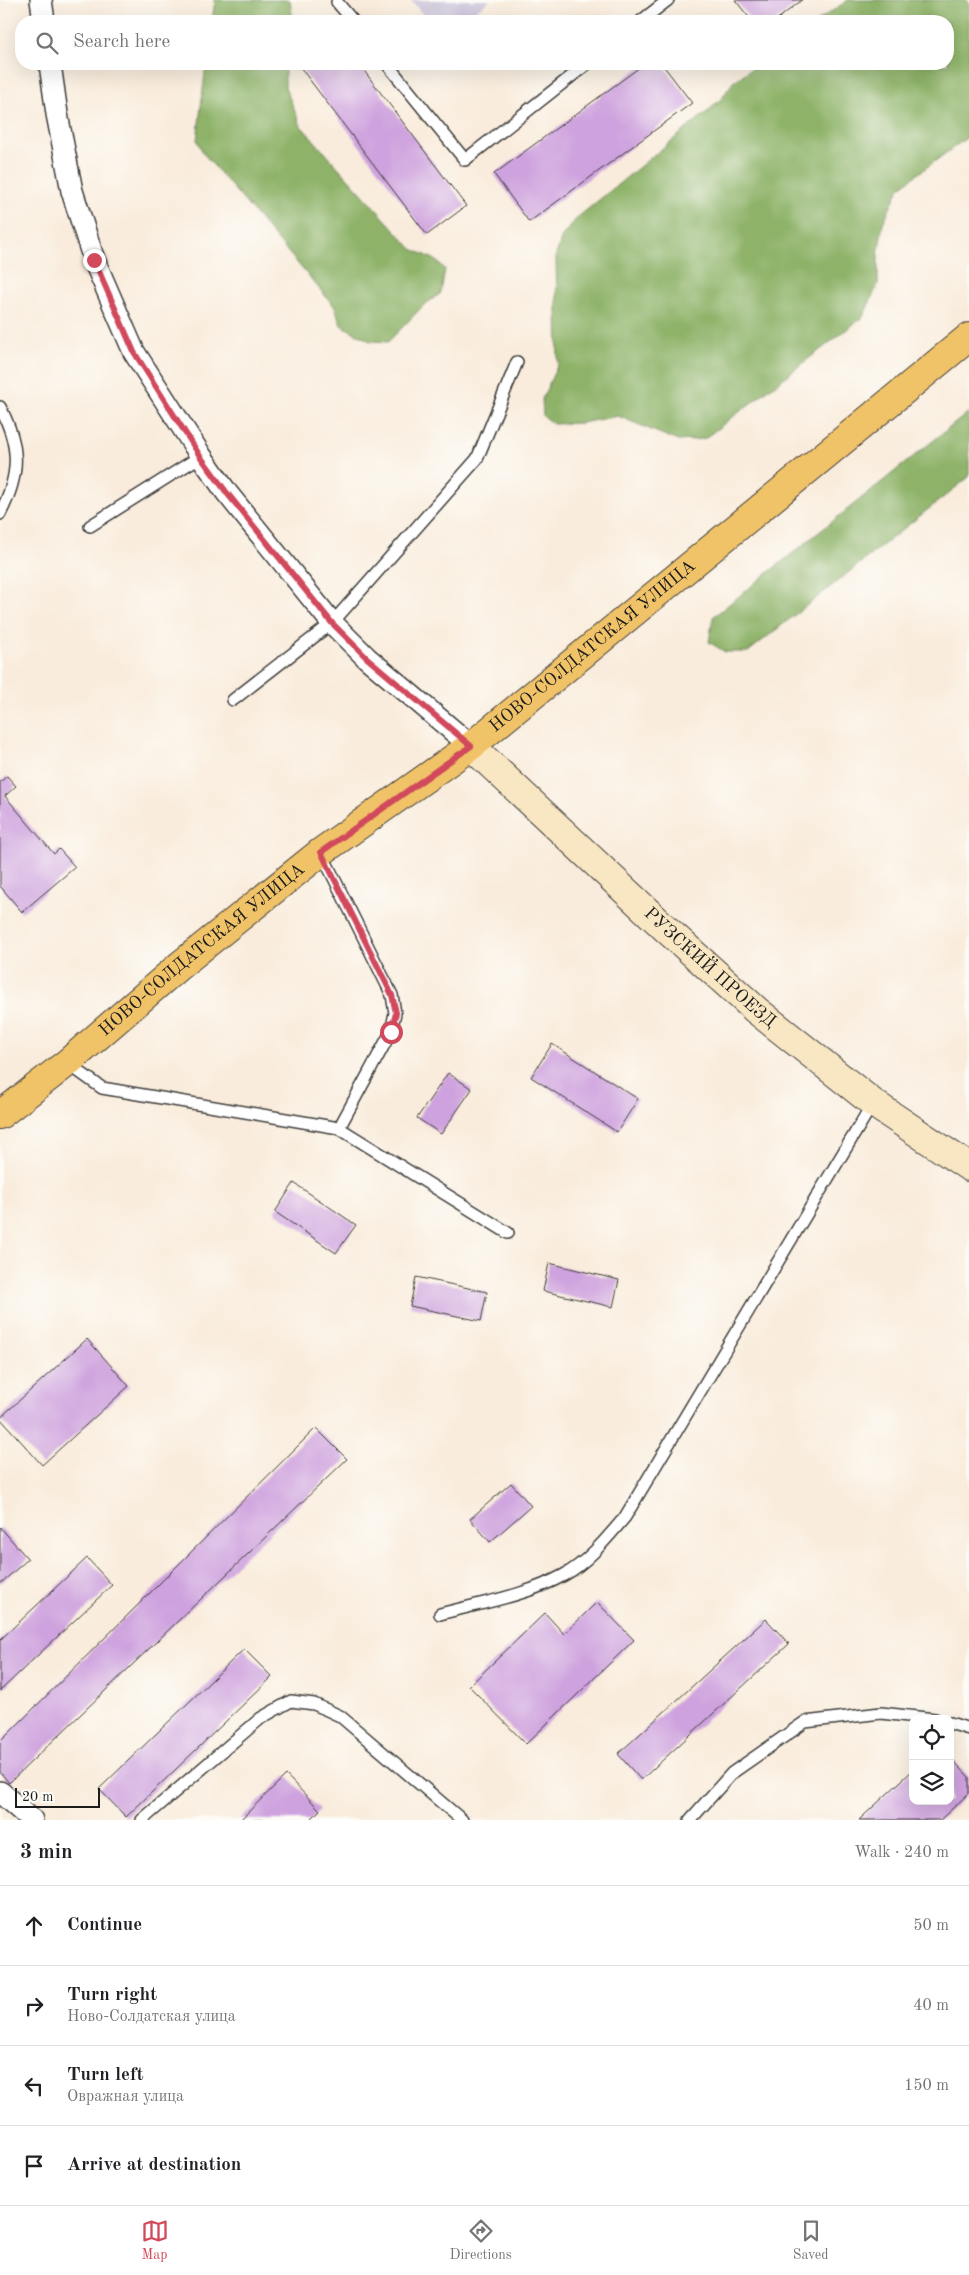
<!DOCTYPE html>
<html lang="en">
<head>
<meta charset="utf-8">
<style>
  :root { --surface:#fff; --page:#f2f2f2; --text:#202124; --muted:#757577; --line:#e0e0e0; --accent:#d1495b }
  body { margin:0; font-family:"Old Standard TT",serif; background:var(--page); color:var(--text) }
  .controls { position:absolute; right:15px; bottom:15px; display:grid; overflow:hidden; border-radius:10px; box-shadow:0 5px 20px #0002 }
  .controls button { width:45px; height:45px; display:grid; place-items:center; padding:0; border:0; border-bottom:1px solid var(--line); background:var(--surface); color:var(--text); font:25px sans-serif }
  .scale { position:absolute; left:15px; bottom:12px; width:85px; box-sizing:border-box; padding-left:5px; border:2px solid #1c1c1c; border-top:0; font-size:14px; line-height:18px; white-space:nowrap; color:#1c1c1c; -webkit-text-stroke:4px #fdfcf7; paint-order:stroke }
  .stop { position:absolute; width:15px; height:15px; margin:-11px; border:4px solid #d1495b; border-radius:50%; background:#fff }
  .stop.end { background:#d1495b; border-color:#fff; box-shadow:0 1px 5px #0008 }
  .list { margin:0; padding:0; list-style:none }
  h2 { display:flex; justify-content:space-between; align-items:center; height:65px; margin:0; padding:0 20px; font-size:21px }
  h2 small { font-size:16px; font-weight:400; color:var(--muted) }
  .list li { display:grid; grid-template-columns:32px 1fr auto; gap:15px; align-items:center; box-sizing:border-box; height:80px; padding:0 20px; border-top:1px solid var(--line) }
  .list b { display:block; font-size:19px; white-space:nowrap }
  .list p { margin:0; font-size:16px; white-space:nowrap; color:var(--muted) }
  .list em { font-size:16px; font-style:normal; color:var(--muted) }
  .icon { flex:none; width:28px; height:28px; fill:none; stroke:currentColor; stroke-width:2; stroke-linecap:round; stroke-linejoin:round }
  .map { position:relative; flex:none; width:969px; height:1820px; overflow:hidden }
  .search { position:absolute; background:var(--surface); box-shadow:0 5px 20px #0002; left:15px; right:15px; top:15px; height:55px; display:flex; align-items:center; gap:12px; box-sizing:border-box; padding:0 18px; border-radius:20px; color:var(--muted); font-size:19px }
  .sheet { height:385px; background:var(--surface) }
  nav { display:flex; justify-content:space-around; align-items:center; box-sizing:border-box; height:70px; border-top:1px solid var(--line); background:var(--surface); font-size:14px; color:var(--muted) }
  nav a { display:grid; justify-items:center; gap:2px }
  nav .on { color:var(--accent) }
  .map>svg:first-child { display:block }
</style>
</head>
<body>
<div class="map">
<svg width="969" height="1820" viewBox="0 0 969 1820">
  <rect width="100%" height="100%" fill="#fdfcf7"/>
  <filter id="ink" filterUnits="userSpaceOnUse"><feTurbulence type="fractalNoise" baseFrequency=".02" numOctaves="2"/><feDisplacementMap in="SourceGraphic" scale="10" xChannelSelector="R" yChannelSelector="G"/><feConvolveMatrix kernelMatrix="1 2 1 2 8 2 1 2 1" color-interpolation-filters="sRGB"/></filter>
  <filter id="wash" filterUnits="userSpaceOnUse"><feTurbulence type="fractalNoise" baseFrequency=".0096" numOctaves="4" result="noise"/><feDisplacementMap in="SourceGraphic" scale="20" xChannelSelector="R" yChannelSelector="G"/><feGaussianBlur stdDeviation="1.12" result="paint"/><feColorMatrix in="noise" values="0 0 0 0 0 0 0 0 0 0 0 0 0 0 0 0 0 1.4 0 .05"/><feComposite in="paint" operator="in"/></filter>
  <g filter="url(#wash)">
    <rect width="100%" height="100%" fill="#f9ecdc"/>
    <!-- industrial -->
    <path fill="#c8bfd8" d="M411,0H490L462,21H428Z"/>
    <!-- forest -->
    <g fill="#8db268" stroke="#546742">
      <path d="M215,0H290L292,13L291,21H212Z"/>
      <path d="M848,0H967L969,3V136L900,187L883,223L878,255V284L863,317L704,439L678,441L618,416L581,423L553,424L543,416L542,399L558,364L556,255L562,236L578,217L707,112L722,98L733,82L758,64H948V21H818Z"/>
      <path d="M206,64H285V87L301,126L412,249L434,259L445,269L441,293L424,305L388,342L370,341L341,325L335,307L203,153L197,140Z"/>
      <path d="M969,412V477L748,652H725L709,642L713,617Z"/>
    </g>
    <g id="blocks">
      <!-- building -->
      <g fill="#cea2de">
        <path d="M735,0H802L775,21H752Z"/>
        <path d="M304,64H359L466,206L427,235L300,67Z"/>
        <path d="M644,64H662L692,103L529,222L494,174Z"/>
        <path d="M7,776L16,786L5,796L54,854L59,849L75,867L22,912L0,886V782Z"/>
        <path d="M552,1044L638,1099L617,1132L531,1077Z"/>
        <path d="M448,1073L472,1089L441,1134L417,1118Z"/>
        <path d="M294,1183L356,1225L336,1253L275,1212Z"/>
        <path d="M549,1263L619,1280L613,1307L543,1291Z"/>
        <path d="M416,1277L487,1292L481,1321L410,1306Z"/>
        <path d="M87,1339L129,1386L42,1465L0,1418Z"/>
        <path d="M316,1428L347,1459L9,1783L0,1772V1742Z"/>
        <path d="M511,1483L531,1506L490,1542L470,1519Z"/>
        <path d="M0,1527L28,1559L0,1584Z"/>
        <path d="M87,1558L112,1585L0,1691V1640Z"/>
        <path d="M597,1602L634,1640L526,1744L469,1686L545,1613L564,1634Z"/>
        <path d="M766,1619L789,1644L641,1780L618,1754Z"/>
        <path d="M244,1649L272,1677L126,1817L99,1789Z"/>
        <path d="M950,1757L969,1777V1793L940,1820H859L913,1770V1801H950Z"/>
        <path d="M286,1775L320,1810L310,1820H240Z"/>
      </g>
    </g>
  </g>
  <g filter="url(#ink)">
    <use href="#blocks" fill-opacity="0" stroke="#3d3b39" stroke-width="1"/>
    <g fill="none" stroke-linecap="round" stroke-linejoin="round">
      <!-- lane casing -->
      <g stroke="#3d3b39" stroke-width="14">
        <g id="lane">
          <path d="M337,2L353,21"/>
          <path d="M641,21L668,0"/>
          <path d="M387,64L465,160L587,64"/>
          <path d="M0,407C21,447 20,475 0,514"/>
          <path d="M90,526L201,456"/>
          <path d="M233,700L332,623L477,459L517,362"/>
          <path d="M67,1063L102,1088L339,1128L391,1032L395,1013L392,995L321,852"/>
          <path d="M339,1128L508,1233"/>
          <path d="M440,1614C481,1603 526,1596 564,1575C588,1562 607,1538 625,1517L873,1103"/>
          <path d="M950,1723L969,1729"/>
          <path d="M142,1820L261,1718L291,1701L314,1704L340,1716L462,1820"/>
          <path d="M690,1820L732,1773L805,1722L881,1713L935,1719"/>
        </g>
      </g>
      <!-- street casing -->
      <g stroke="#3d3b39" stroke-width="24">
        <g id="street">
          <path d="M41,0L44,21"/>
          <path d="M50,64L57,114L72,191L94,260L134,352L201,456L227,493L332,623L367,658L471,746"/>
          <path d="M0,1792L32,1820"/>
        </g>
      </g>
      <!-- secondary casing -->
      <g stroke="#3d3b39" stroke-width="30">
        <g id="secondary">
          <path id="s1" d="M471,746L665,928L756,1010L873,1103L969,1167"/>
        </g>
      </g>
      <!-- primary casing -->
      <g stroke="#3d3b39" stroke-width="30">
        <g id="primary">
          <path id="s2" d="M0,1115L67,1063L179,966L321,852L471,746L969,337"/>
        </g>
      </g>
      <!-- lane -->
      <use href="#lane" stroke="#fff" stroke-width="11"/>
      <!-- street -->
      <use href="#street" stroke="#fff" stroke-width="21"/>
      <!-- secondary -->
      <use href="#secondary" stroke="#f9e7c3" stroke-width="28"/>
      <!-- primary -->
      <use href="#primary" stroke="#f1c369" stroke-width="28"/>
    </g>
  </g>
  <g fill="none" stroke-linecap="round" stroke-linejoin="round" filter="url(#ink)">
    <!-- route -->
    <path stroke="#d1495b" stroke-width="6" d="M94,260L134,352L200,456L227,493L332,623L367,658L471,746L321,852L392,995L396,1013L391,1032"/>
  </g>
  <g text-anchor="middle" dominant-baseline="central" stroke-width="4" stroke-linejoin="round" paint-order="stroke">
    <!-- street labels -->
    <g font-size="18" fill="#1c1c1c" stroke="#fdfcf7">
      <text stroke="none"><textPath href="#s2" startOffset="756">НОВО-СОЛДАТСКАЯ УЛИЦА</textPath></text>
      <text stroke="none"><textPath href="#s2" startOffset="261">НОВО-СОЛДАТСКАЯ УЛИЦА</textPath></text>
      <text stroke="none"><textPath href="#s1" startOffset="326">РУЗСКИЙ ПРОЕЗД</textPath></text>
    </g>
  </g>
</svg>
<div class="controls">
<button><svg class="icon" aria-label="locate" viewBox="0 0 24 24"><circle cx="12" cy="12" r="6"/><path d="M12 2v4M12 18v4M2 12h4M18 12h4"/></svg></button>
<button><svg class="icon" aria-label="layers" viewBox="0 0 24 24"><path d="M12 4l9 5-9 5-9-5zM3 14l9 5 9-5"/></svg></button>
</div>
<div class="scale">20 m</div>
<div class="stop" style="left:391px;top:1032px"></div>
<div class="stop end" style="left:94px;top:260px"></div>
<div class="search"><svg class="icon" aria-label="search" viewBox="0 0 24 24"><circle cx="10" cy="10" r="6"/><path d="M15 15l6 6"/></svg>Search here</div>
</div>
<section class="sheet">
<h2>3 min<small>Walk · 240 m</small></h2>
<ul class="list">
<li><svg class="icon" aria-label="ahead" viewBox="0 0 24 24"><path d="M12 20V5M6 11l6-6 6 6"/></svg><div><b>Continue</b></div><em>50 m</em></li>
<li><svg class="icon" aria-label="right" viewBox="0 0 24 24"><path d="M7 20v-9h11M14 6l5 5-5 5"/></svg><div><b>Turn right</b><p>Ново-Солдатская улица</p></div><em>40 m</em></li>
<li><svg class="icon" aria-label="left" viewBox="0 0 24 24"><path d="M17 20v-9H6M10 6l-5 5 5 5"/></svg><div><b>Turn left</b><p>Овражная улица</p></div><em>150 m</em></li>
<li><svg class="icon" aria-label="arrive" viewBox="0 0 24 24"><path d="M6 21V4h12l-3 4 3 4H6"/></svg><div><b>Arrive at destination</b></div></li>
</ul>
</section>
<nav>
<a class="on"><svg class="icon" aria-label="map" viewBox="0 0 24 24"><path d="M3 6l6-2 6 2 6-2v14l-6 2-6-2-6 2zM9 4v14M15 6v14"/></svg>Map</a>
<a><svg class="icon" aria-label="directions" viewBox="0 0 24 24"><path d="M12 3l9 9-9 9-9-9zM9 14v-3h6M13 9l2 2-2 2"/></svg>Directions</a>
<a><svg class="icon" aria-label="saved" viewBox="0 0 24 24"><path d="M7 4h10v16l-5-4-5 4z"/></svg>Saved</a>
</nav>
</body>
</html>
